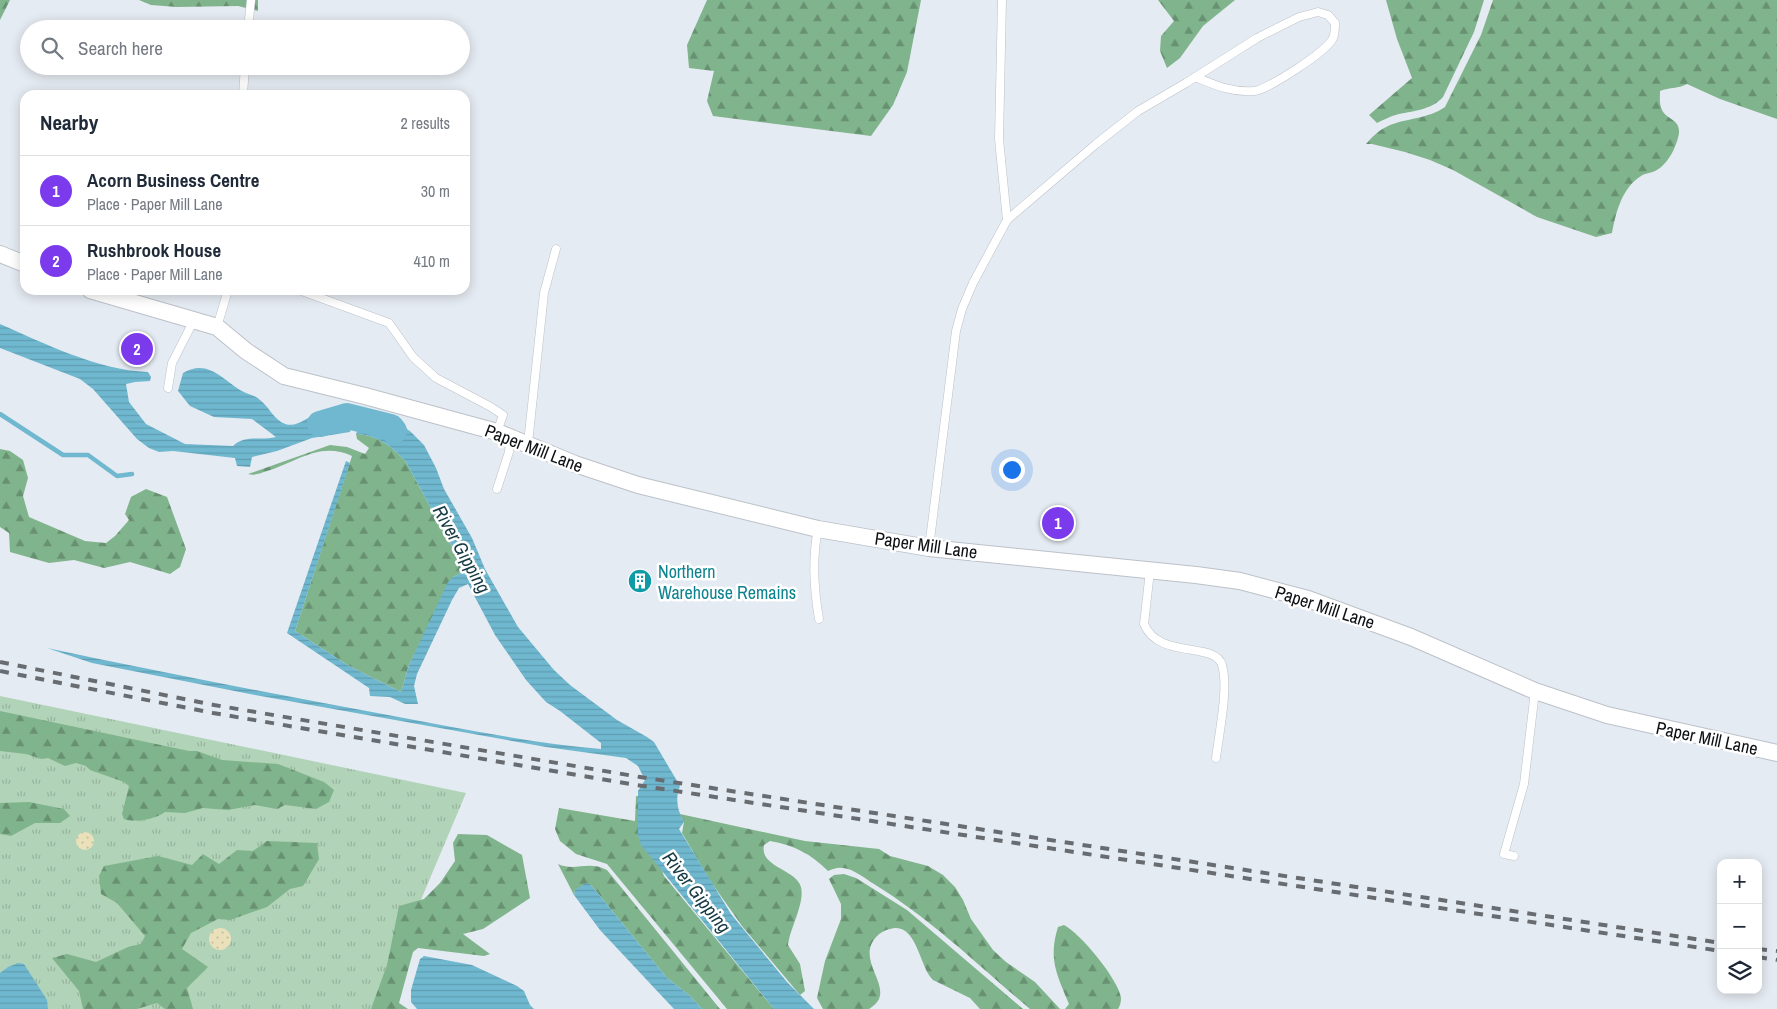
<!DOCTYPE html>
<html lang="en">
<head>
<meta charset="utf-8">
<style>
  :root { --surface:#fff; --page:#f2f2f3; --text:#1f2937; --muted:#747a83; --line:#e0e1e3; --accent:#7c3aed }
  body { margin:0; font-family:"Archivo Narrow",sans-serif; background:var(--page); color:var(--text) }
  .controls { position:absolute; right:15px; bottom:15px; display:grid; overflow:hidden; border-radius:10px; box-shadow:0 2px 12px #0003 }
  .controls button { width:45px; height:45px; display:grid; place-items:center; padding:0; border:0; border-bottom:1px solid var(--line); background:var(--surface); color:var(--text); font:25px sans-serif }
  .you { position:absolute; left:1011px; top:469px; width:18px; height:18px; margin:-12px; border:4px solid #fff; border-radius:50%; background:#1a73e8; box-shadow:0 0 0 8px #1a73e833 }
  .badge { display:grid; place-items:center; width:32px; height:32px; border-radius:50%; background:var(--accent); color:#fff; font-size:16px; font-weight:700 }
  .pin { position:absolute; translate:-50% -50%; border:2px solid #fff; box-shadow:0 1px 5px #0006 }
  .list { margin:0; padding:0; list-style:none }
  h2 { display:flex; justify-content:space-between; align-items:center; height:65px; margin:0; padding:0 20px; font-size:21px }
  h2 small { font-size:16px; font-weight:400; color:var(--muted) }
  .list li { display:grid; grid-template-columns:32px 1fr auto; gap:15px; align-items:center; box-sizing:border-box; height:70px; padding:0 20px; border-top:1px solid var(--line) }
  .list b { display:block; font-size:19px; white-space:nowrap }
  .list p { margin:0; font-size:16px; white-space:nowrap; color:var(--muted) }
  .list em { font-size:16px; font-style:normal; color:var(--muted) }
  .icon { flex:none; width:28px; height:28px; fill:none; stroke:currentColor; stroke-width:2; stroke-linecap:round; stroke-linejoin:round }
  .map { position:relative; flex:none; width:1777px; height:1009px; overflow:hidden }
  .search { position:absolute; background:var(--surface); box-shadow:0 2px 12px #0003; left:20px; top:20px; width:450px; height:55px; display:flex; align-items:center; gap:12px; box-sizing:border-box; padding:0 18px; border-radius:28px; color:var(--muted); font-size:19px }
  .panel { position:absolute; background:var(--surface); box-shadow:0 2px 12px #0003; left:20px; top:90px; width:450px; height:205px; border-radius:15px }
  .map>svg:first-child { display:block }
</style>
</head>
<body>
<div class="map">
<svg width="1777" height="1009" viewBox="0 0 1777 1009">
  <defs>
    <pattern id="grass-tufts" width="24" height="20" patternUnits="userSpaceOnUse" patternTransform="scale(1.25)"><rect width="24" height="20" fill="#b1d3b8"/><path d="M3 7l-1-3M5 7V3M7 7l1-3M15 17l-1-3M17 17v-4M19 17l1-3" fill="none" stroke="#97b49d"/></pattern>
    <pattern id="forest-firs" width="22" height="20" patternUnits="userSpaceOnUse" patternTransform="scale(1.25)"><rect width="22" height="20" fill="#80b48c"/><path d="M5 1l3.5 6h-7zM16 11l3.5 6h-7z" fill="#679171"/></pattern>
    <pattern id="sand-dots" width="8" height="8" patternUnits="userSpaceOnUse" patternTransform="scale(1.25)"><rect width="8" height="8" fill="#eae1bb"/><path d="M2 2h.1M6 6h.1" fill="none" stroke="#c8c0a0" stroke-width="1.8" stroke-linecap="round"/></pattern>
    <pattern id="water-rules" width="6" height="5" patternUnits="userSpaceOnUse" patternTransform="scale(1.25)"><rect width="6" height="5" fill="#6fb8cf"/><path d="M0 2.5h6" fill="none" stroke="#5f9db1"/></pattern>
  </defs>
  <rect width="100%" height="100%" fill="#e5ebf2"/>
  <!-- grass -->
  <path fill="url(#grass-tufts)" d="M0,696L466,793L396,959L388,1009H0Z"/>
  <!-- forest -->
  <g fill="url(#forest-firs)">
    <path d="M0,0H10L0,20Z"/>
    <path d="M139,0H258V11L238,6L177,7L151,5Z"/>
    <path d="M707,0H921L907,72L893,105L871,136L713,116L707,101L714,71L689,68L687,45Z"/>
    <path d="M1158,0H1235L1203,26L1180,58L1167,68L1160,51L1161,36L1174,21Z"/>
    <path d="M1386,0H1484L1474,32L1443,97C1432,110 1412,111 1395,115C1389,117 1383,120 1377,123L1369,115L1412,78L1397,39Z"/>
    <path d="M1493,0H1777V119L1720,99L1687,84C1678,89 1670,87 1660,91C1660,97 1659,104 1662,110C1667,120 1680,119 1679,133C1677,146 1668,165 1655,171C1651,173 1645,173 1641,176C1621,189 1616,213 1612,233L1596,237L1537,217L1453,170L1430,160L1405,152L1372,144H1366C1372,137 1379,130 1388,126C1406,118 1428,119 1445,107L1481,35Z"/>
    <path d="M356,434C377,435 392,446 406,462L451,545L463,572L453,577L409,665L401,692L349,666L295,631L352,456C320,441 297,462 267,471C261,473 255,476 248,474L330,445L347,447L365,454L369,448L357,439Z"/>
    <path d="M0,449L10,451L23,460L28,478L23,496L29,517L85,541L106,543L115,536L129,520L125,514L131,497L146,489L167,497L186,549L180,567L170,574L130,562L104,568L74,560L49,563L10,552L9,533L0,527Z"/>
    <path d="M0,711L189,751H197L222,760L278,764L324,782L334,790L329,802L316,809L285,805L277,809L255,805L228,810L203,808L185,813L165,812C156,819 135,823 124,819L122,814L129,786L124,782L90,770L86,766L76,763L65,766L48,758L42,759L26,754L0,751Z"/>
    <path d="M636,796L650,798L657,856L664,876L774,1009H727L607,864L576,854L560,841L555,829L559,808L635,821Z"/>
    <path d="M29,802L64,809L70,816L60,823H35L11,836L0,834V803Z"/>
    <path d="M680,814L805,841L879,849L890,856L928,866L943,875L955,887L963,900L971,919L993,950L1006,962L1035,982L1060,1009H1030C979,966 931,919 874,884C864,878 854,869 843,868C838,867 833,869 828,871C811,854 794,845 770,841L764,845C759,867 796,869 801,887C805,903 790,928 788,945L800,964L805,991L800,995L742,926L711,882L682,833L684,822Z"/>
    <path d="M458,834L487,835L522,855L530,898L483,929L463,934L490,954L484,956L418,948L413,952L399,1003L408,1009H371L387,965L399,906L424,899L440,883L455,861L453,843Z"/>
    <path d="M267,841L317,843L319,859L303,886L290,889L267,907L230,920L218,919L191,933L182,949L208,967L187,988L193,1009H165L157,1003L137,1009H83L79,991L52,958L67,954L96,962L128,947L141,944L145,936L117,903L101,894L99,876L104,866L158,856L192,865L203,854L219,864L237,850L253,851Z"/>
    <path d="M558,864C575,872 588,860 607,870L720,1009H702L689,995L667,978L591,885L575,890L574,895Z"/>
    <path d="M844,874L856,878L907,910L1023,1009H980L970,998L933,980C919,967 917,921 890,929C885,930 880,933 877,936C852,962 901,990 869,1009H823L817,998L825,961L841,919V904L829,879L834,875Z"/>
    <path d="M1064,925C1080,933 1119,980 1121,998C1121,1002 1120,1006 1118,1009H1065L1069,1004C1057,975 1048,959 1058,927Z"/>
  </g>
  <!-- sand -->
  <g fill="url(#sand-dots)">
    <circle cx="85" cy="841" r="9"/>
    <circle cx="220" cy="939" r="11"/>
  </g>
  <!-- water -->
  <g fill="url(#water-rules)">
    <path d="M0,324C46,344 97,370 148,372L151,377L150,381L135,382L126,384L129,402L146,424L185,444L233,446C245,434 261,441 276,437L252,419L214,417L190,406L178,391L183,373C207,359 221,378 240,390C246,394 255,395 260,400C268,406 273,417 281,422C296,431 306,416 320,413C333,410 344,409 358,410L350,432L312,438L277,451L252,457L250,467L237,466L235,458L173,451L159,452L149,448L137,439L93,389L80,379L0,348Z"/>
    <path d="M366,411L391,417L411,432L424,445L436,468L444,489L472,538L485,569L518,627L554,670L570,685L617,720L647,737L654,742L680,786C675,798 677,810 684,822L679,829L731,914L787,982L814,1009H774L641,845L638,836V791L645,780L638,766L626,758L546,747L255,695L92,663L47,648C160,672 274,694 388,715C459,728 530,743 601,749V743L560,711L546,702L526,680L495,635L468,584L459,588L452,600L417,674L414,686L418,704H405L390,697L370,696L369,688L287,633L346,461L350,463L295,631L349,666L401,692L409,665L448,582L453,577L463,572L451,545L406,462C392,446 377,435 356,434Z"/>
    <path d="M586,883L591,885L667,978L689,995L702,1009H674L600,930L574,895L575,890Z"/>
    <path d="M424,956L472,965L517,986L524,991L530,1005L534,1009H417L411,1002V990L420,959Z"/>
    <path d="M18,963L24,964L47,1000L48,1009H0V973L8,967Z"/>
  </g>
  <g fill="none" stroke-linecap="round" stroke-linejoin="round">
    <!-- stream -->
    <path stroke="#6fb8cf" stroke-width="4.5" d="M0,414L63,455H88L117,476L132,474"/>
    <!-- river -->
    <path stroke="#6fb8cf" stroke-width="26" d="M320,424L347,416L391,427L394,431"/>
    <!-- service casing -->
    <g stroke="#bcc1c9" stroke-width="9">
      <g id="service">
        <path d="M1002,0L999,139L1007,220"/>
        <path d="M248,29L251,0"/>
        <path d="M243,95L245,66"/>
        <path d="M299,290L389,323L413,357L436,378L491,407L503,415L497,432"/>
        <path d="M217,327L228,290"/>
        <path d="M168,388L172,363L194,320"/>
        <path d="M528,443L544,293L556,249"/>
        <path d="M497,489L509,452L510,437"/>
        <path d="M818,529C812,558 814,590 819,619"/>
        <path d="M929,548L956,331L962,309L973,283L1007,220L1096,144L1138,111L1186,83L1257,38L1299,17L1318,12L1328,15L1335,23C1335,28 1335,34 1333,38C1328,51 1267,90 1254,91C1232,93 1215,85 1195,77"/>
        <path d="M1150,571L1144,624C1159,660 1215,641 1222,665C1229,686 1219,734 1216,758"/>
        <path d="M1514,856L1504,854L1524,784L1535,691"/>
      </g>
    </g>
    <!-- minor casing -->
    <g stroke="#bcc1c9" stroke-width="18">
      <g id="minor">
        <path d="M0,254L25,264"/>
        <path d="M90,290L217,327L246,351L284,376L365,396L497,432L575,464L638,485L818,529L929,548L1196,575L1240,581L1308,599L1411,637L1535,691L1607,715L1777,753"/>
      </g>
    </g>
    <!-- service -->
    <use href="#service" stroke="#fff" stroke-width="8"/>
    <!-- minor -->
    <use href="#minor" stroke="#fff" stroke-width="16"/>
    <!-- rail -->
    <g stroke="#686c71" stroke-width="4" stroke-dasharray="9 9" stroke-linecap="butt">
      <path d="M0,662L214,705L640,777L1721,943"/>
      <path d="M0,671L213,713L630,784L1721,951"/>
      <path d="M1758,949L1777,951"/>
      <path d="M1758,957L1777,960"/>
    </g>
  </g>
  <!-- icons -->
  <defs>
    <g id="building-disc" transform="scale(1.25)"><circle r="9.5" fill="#0f9aa8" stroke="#fff"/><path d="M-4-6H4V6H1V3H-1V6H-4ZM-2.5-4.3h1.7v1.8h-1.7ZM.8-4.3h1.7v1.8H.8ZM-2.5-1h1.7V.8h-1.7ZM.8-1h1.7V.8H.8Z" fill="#fff"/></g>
  </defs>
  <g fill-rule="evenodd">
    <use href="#building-disc" x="640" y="581"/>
  </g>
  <g text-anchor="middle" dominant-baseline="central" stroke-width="5" stroke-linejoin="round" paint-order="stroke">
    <!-- street labels -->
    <g font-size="18" fill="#0d0f12" stroke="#fff">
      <text transform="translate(534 448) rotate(21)">Paper Mill Lane</text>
      <text transform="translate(926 545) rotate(8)">Paper Mill Lane</text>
      <text transform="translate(1325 607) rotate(18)">Paper Mill Lane</text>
      <text transform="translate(1707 738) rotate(12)">Paper Mill Lane</text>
    </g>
    <!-- culture labels -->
    <g font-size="18" fill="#0d838f" stroke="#fff" text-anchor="start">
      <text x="658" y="571">Northern<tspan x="658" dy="21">Warehouse Remains</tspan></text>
    </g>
    <!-- water labels -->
    <g font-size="19" font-style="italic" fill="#163a44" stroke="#fff">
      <text transform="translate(462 549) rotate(61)">River Gipping</text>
      <text transform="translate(697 892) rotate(52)">River Gipping</text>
    </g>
  </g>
</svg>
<div class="controls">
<button>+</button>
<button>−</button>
<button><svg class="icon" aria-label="layers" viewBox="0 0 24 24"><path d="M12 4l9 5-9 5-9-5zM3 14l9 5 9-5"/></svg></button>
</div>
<div class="you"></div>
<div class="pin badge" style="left:1058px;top:523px">1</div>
<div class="pin badge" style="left:137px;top:349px">2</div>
<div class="search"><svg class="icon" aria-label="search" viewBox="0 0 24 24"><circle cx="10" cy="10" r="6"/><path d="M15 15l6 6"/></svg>Search here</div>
<section class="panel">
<h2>Nearby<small>2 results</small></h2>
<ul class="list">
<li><span class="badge">1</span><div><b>Acorn Business Centre</b><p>Place · Paper Mill Lane</p></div><em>30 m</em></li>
<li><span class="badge">2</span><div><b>Rushbrook House</b><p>Place · Paper Mill Lane</p></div><em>410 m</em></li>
</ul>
</section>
</div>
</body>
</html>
